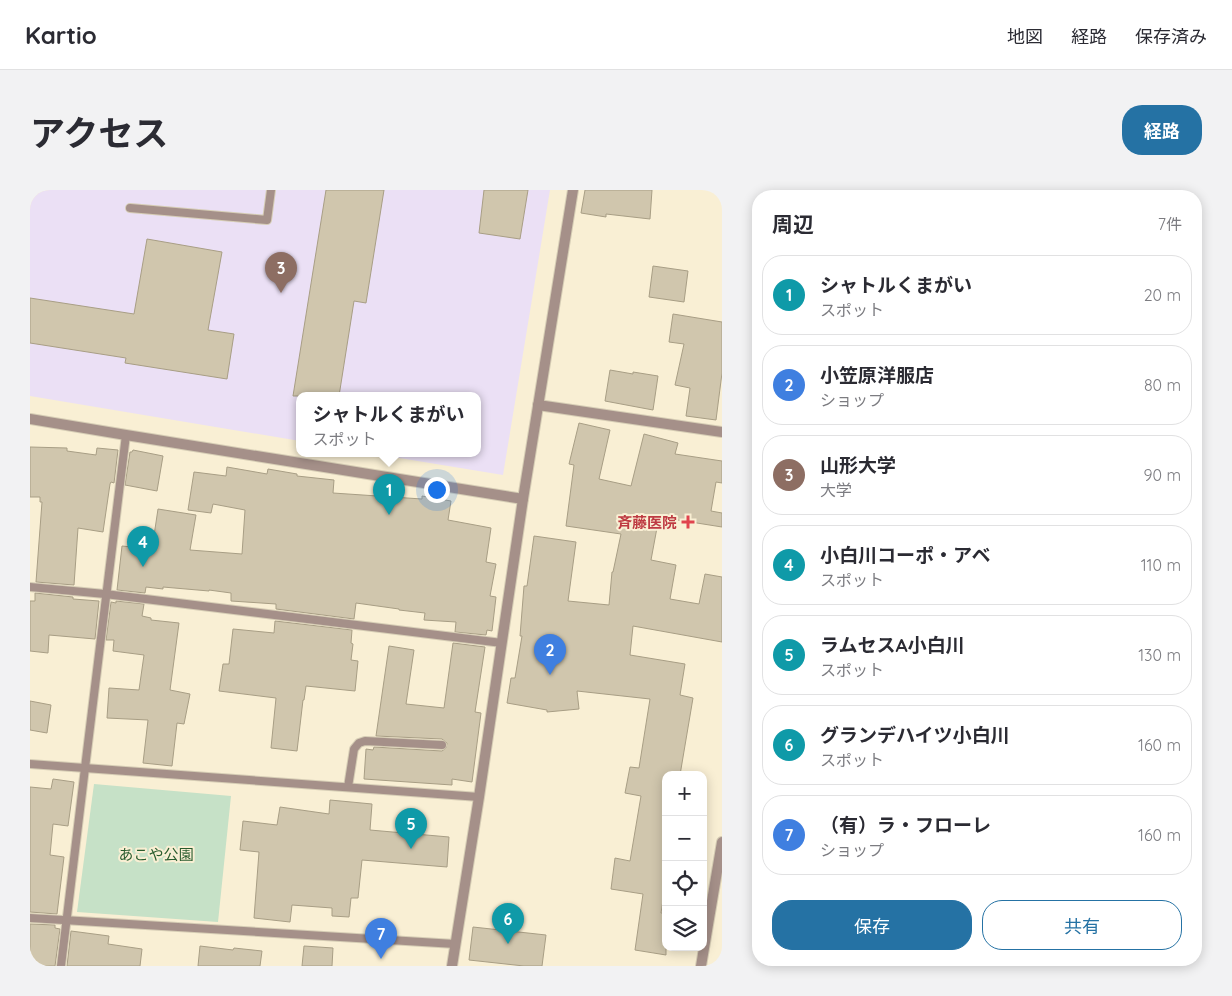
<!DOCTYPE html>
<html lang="ja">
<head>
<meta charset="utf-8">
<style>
  :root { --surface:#fff; --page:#f2f2f3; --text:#2b2b33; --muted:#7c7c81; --line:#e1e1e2; --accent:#2572a4 }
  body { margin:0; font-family:Quicksand,"Noto Sans JP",sans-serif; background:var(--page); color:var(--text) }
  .controls { position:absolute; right:15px; bottom:15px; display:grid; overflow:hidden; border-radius:10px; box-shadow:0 2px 12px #0003 }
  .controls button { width:45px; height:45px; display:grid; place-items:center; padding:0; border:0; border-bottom:1px solid var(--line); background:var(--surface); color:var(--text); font:25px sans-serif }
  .you { position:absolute; left:406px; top:299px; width:18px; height:18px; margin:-12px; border:4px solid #fff; border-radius:50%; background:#1a73e8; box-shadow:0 0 0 8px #1a73e833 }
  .badge { display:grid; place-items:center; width:32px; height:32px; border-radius:50%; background:var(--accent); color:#fff; font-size:16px; font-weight:700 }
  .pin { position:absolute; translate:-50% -41px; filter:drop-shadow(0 1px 2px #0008) }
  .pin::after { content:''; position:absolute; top:26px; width:18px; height:15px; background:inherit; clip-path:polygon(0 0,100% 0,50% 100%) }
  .popup { position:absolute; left:266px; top:202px; width:185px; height:65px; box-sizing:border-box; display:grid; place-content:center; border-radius:10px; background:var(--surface); filter:drop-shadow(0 1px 4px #0005); font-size:16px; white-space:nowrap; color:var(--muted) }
  .popup b { font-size:19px; color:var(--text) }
  .popup::after { content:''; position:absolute; left:50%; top:100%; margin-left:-10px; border:10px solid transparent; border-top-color:var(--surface) }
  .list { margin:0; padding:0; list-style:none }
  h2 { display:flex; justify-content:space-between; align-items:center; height:65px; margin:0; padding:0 20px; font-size:21px }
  h2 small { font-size:16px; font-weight:400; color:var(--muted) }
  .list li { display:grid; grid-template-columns:32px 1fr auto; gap:15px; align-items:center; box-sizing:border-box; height:80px; margin:0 10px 10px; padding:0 10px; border:1px solid var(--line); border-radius:20px }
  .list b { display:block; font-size:19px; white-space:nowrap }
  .list p { margin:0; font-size:16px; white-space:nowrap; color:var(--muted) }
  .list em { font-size:16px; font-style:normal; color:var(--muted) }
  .actions { display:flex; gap:10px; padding:15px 20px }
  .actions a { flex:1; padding:11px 0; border:1px solid var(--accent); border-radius:20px; text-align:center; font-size:18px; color:var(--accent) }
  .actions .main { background:var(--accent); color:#fff }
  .icon { flex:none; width:28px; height:28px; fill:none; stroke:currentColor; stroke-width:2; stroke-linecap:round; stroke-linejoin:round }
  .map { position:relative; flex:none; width:692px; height:776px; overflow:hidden; border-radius:20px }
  header { display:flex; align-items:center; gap:30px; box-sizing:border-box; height:70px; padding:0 25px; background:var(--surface); border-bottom:1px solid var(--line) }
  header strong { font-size:24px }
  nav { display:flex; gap:28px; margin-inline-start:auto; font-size:18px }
  .intro { display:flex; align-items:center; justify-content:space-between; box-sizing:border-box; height:120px; padding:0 30px }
  h1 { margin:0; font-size:35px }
  .button { padding:12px 22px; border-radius:20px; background:var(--accent); color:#fff; font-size:18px; font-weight:700 }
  main { display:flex; gap:30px; padding:0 30px }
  aside { flex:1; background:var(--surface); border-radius:20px; box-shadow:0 2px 12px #0003 }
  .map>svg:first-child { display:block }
</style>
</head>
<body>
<header>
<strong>Kartio</strong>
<nav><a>地図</a><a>経路</a><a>保存済み</a></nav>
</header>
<div class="intro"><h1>アクセス</h1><a class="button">経路</a></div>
<main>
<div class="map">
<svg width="692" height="776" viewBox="0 0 692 776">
  <rect width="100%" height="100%" fill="#f9efd4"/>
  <!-- education -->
  <path fill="#ebe0f5" d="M0,0H520L473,285L345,264H448V206H270V251L0,206Z"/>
  <!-- green -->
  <path fill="#c6e1c7" d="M64,594L201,606L188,732L47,722Z"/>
  <!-- building -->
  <g fill="#d0c6ad" stroke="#a89e85">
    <path d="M296,0H354L336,113L324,111L309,206H263Z"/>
    <path d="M454,0H498L490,49L449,43Z"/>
    <path d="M555,0H622L620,29L576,24V27L551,23Z"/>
    <path d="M117,49L192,62L178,140L204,144L197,189L95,173L96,168L0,153V108L104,124Z"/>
    <path d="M623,76L658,81L654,112L619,107Z"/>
    <path d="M643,124L692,132V183L686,230L656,226L660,198L645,195L654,154L639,152Z"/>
    <path d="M580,180L603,184V182L628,186L623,220L575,211Z"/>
    <path d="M549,233L580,240L569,289L601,296L614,244L648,253L645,264L692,271V293L686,292L681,321L692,323V337L629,327L621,370L646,375L640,409L669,414L675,384L692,387V452L603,436L600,465L655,474L650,505L663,508L650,585H636V691L631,723H636V765L605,760L613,704L581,699L585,668L600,671L611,606L595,603L600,577L609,578L620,509L547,501L549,519L517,522V520L477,513L481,488H485L492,446H490L494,396H497L504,346L546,352L538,411L579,415L582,382H583L591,344L536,336L544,275L539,274Z"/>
    <path d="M0,257L37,258V261L66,265L67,258L88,260L84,293L81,292L80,294L73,342L48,338L44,395L6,392L12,312H10V307H0Z"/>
    <path d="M103,260L133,266L127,301L95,295L100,262H102Z"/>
    <path d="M197,277L237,284L238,279L267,284V286L304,290L303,303L392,309V306L421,311L418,330L461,338L456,372L466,374L460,406L466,407L462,441L457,440L456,445L425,442L426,432L394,430L395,423L369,420V419L326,413L324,429L246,419V414L201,411V403L179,400V401L133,397V399L116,397L115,403L87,400L92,356L122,359L128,319L166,325L160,360L212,364L215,320L183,314L181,323L158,320L164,282L196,286Z"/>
    <path d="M5,403L43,407V409L69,411L65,449L19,445L18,463L0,461V411H5Z"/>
    <path d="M86,411L114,414L112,426L121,428V430L149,433L140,500L160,504L154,534L147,533L142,576L113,573L118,530L77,528L79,498L109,500L114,465L83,461L84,450H76L81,412L86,413Z"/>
    <path d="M245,431L322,440L321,453L323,454L321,470L328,471L325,501L276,496L274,510H273L267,561L241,558L246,508L189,501L193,474H199L203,439L244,443Z"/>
    <path d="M423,453L455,457L445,522L451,523L442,592L422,589V595L334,589L336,559L343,560L344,557L412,561L416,558L417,553L412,549L346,546L359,456L384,460L376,514L414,518Z"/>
    <path d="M0,511L21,515L17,543L0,540Z"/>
    <path d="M23,589L44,592L38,636L23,634L20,665L34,667L27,724L0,722V597L21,599Z"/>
    <path d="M300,610L342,614L340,640L419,647L417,677L332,670L328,708H321L319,727L302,726V718L262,715L260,732L224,728L229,662L210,660L213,631L247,635L250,617L299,624Z"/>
    <path d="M0,734L25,735V738L30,739L25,776H0Z"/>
    <path d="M443,737L516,745L512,776H494L439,770Z"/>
    <path d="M41,741L79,746L78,754L112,759L110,776H37Z"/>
    <path d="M170,756L203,760L204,758L232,761L230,776H168Z"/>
    <path d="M274,756L303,758L302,776H272Z"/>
  </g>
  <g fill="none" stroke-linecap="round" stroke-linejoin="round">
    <!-- service casing -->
    <g stroke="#d6cdb5" stroke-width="10">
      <g id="service">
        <path d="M100,18L237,30L241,0"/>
        <path d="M0,397L75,404L472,453"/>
        <path d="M0,574L449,607"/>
        <path d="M318,597L324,559L329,553L335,551L412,555"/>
        <path d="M0,728L425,754"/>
        <path d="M31,776C53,599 73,422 96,245"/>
      </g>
    </g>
    <!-- minor casing -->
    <g stroke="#d6cdb5" stroke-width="12">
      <g id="minor">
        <path d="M508,215L692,242"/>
        <path d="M0,229L96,245L493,309"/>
        <path d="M422,776L449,607L493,309L543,0"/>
        <path d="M671,776L692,652"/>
      </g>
    </g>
    <!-- service -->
    <use href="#service" stroke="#a59089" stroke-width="8"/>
    <!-- minor -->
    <use href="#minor" stroke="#a59089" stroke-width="10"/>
  </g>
  <!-- markers -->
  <path fill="#e0444e" stroke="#f9efd4" stroke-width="2" d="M655.5 324.5h5v5h5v5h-5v5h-5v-5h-5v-5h5z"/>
  <g text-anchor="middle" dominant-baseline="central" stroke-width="4" stroke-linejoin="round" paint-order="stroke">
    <!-- health labels -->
    <g font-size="15" font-weight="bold" fill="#be3a42" stroke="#f9efd4" text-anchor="end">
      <text x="647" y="332">斉藤医院</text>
    </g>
    <!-- park labels -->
    <g font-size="15" fill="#285c2e" stroke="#f9efd4">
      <text x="126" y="664">あこや公園</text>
    </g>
  </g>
</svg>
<div class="controls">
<button>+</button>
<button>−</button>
<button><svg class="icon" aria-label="locate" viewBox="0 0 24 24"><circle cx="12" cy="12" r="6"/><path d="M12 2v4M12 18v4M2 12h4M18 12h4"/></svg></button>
<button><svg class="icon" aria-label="layers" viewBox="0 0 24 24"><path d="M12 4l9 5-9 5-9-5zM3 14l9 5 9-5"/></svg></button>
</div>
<div class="you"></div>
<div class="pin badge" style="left:359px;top:325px;background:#0f9aa8">1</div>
<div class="popup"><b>シャトルくまがい</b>スポット</div>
<div class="pin badge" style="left:520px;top:485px;background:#3f7fe0">2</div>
<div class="pin badge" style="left:251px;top:103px;background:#8d6e63">3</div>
<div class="pin badge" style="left:113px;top:377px;background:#0f9aa8">4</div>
<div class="pin badge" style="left:381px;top:659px;background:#0f9aa8">5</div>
<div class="pin badge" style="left:478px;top:754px;background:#0f9aa8">6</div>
<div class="pin badge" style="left:351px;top:769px;background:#3f7fe0">7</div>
</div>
<aside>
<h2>周辺<small>7件</small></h2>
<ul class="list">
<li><span class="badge" style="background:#0f9aa8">1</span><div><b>シャトルくまがい</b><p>スポット</p></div><em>20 m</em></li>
<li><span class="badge" style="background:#3f7fe0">2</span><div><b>小笠原洋服店</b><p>ショップ</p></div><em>80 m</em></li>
<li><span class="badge" style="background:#8d6e63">3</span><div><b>山形大学</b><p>大学</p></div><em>90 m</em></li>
<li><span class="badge" style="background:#0f9aa8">4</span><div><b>小白川コーポ・アベ</b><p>スポット</p></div><em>110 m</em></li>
<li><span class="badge" style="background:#0f9aa8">5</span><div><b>ラムセスA小白川</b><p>スポット</p></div><em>130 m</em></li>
<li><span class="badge" style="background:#0f9aa8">6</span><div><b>グランデハイツ小白川</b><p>スポット</p></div><em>160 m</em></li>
<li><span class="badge" style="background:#3f7fe0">7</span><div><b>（有）ラ・フローレ</b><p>ショップ</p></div><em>160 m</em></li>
</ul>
<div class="actions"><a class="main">保存</a><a>共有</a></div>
</aside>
</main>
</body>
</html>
